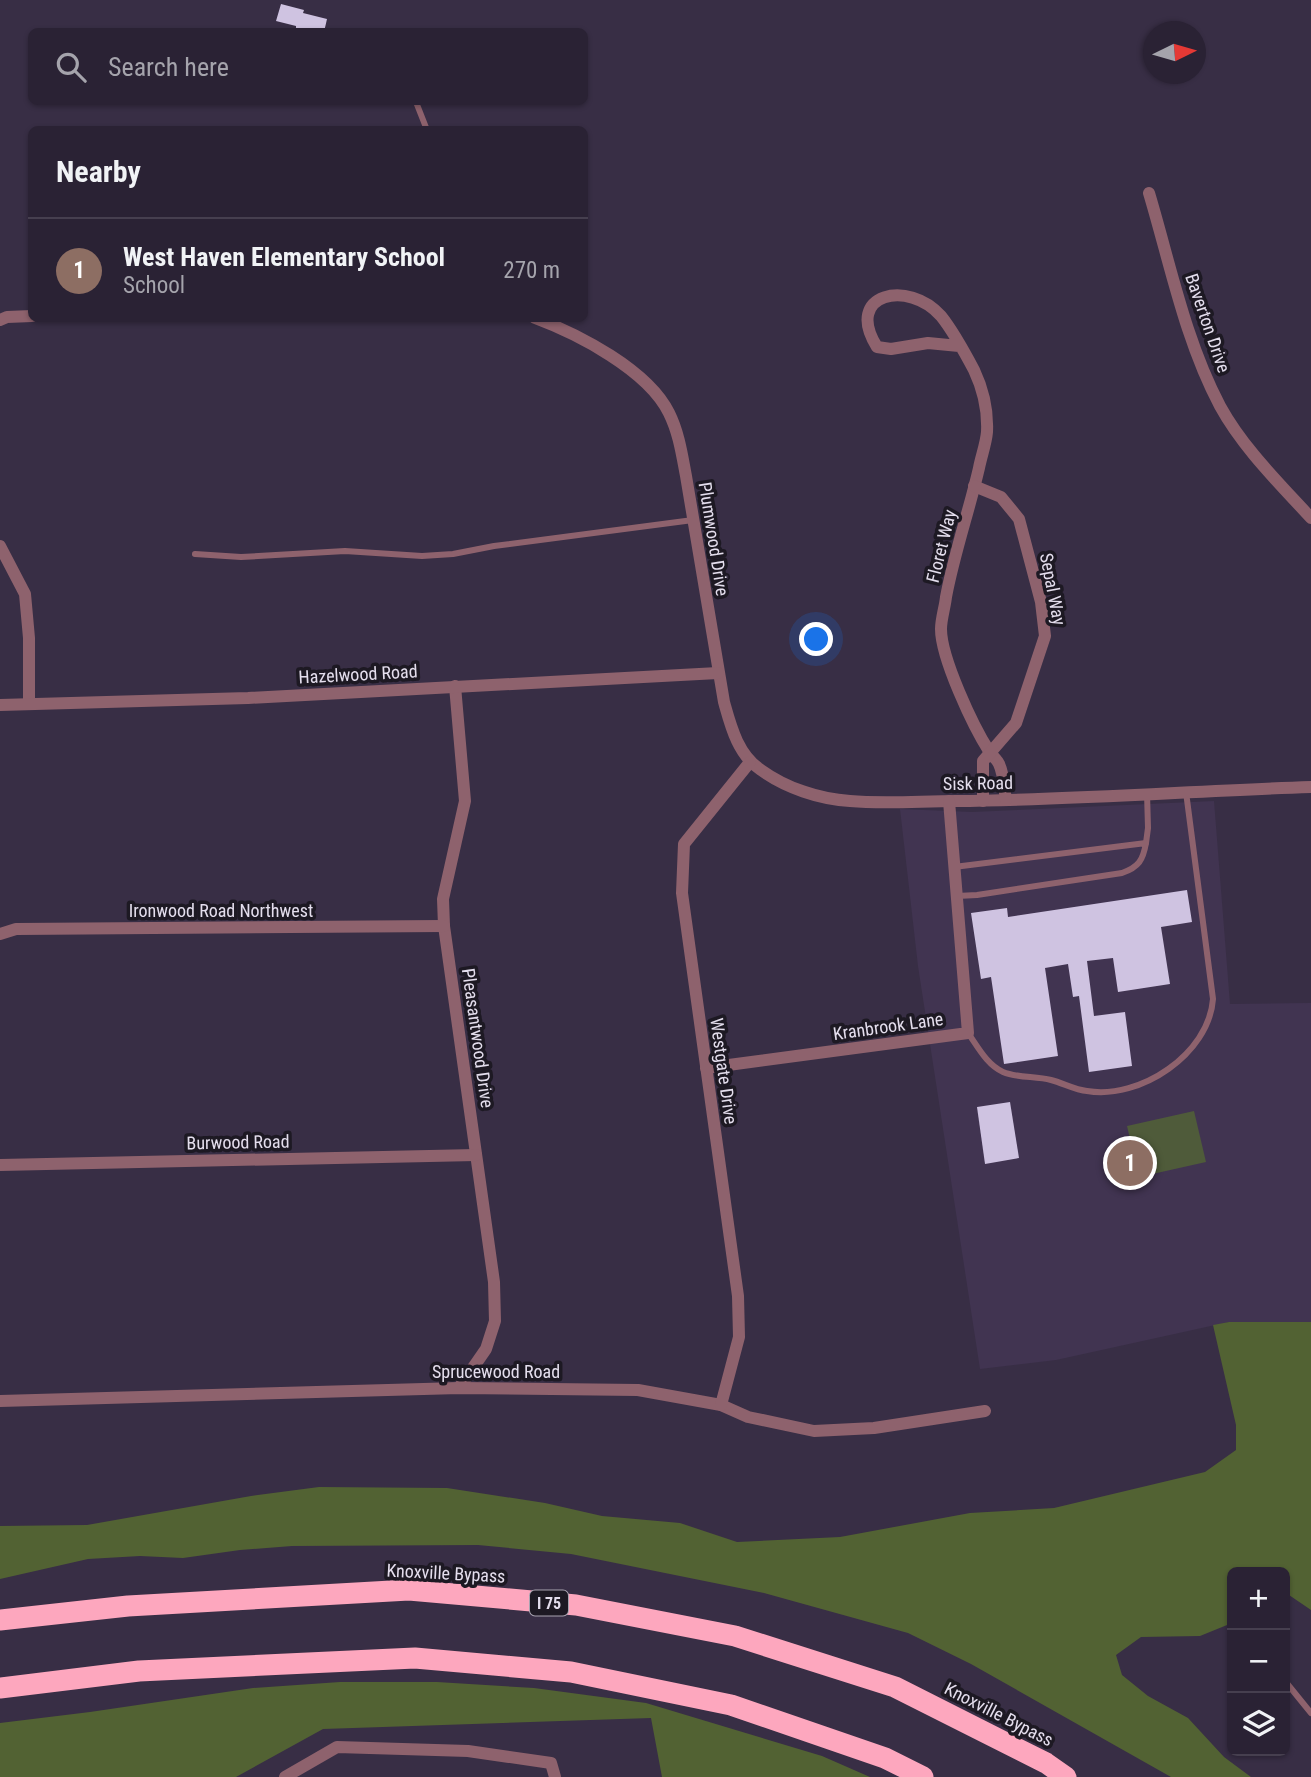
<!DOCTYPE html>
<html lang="en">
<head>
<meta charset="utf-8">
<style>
  :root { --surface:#2a2234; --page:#362f40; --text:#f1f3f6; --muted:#a5a4ac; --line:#463f4f; --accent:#f9a04c }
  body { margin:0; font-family:"Roboto Condensed",sans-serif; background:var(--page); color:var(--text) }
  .controls { position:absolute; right:21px; bottom:21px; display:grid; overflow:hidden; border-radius:10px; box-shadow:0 2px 5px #0004 }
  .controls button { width:63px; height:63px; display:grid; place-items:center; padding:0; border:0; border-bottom:2px solid var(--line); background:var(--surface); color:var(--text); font:35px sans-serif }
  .compass { position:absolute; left:1143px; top:21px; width:63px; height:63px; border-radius:50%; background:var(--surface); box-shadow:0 2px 5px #0004; rotate:85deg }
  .you { position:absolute; left:817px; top:640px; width:24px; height:24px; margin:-18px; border:5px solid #fff; border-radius:50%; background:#1a73e8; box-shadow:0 0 0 10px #1a73e833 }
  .badge { display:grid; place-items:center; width:46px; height:46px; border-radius:50%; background:var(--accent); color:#fff; font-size:23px; font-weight:700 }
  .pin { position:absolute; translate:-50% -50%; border:4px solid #fff; box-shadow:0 2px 7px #0006 }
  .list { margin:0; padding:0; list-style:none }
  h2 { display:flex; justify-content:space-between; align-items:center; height:91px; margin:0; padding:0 28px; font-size:30px }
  h2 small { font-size:23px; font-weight:400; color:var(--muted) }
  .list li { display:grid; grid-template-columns:46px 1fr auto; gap:21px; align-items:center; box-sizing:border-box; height:105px; padding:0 28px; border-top:2px solid var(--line) }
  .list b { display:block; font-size:26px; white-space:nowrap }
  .list p { margin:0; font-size:23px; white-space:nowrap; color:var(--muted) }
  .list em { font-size:23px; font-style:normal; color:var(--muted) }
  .icon { flex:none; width:38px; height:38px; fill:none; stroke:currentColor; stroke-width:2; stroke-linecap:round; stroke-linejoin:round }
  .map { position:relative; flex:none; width:1311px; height:1777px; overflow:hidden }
  .search { position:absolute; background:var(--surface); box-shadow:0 2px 5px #0004; left:28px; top:28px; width:560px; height:77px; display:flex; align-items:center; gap:18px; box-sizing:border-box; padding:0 24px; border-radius:10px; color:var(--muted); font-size:26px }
  .panel { position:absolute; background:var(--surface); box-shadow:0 2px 5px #0004; left:28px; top:126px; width:560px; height:196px; border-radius:10px }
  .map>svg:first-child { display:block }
</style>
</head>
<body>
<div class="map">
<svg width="1311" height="1777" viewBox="0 0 1311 1777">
  <rect width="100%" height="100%" fill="#382e45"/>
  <!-- built -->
  <path fill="#413451" d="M1214,801L1230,1004L1311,1003V1322H1229L1056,1360L980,1369L918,966L900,809L972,812Z"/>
  <!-- green -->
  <path fill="#4f5b3a" d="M1194,1111L1206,1162L1139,1177L1127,1126Z"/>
  <!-- forest -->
  <g fill="#526233">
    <path d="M1229,1322H1311V1610L1289,1595L1285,1598V1572H1232V1623L1200,1636L1141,1637L1116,1655L1122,1675L1148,1696L1188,1718L1224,1757L1251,1777H1171L971,1664L908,1633L764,1593L571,1554L478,1545L292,1546L240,1550L183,1558L140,1556L88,1559L0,1579V1526L87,1525L251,1496L319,1487L447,1488L545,1503L602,1516L680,1523L737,1542L840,1537L970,1513L1054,1508L1205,1472L1236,1450V1425L1213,1325Z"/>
    <path d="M340,1682H437L534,1688L646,1703L822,1756L870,1777H662L651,1718L323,1729L236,1777H0V1723L90,1712L253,1688Z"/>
  </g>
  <!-- building -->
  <g fill="#cfc3e1">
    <path d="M281,4L304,10L303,13L327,19L324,32H307L296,28V26L276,21Z"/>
    <path d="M1187,890L1192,922L1161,927L1170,984L1118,992L1113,958L1087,961L1094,1016L1125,1012L1132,1066L1089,1072L1079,996L1073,997L1068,964L1045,968L1058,1056L1004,1064L991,977L981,979L971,913L1007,908L1008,917Z"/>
    <path d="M1010,1102L1019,1158L985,1164L977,1107Z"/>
  </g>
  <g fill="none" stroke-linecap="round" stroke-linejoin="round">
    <!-- service -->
    <g stroke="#8e626d" stroke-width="6">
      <path d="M416,102L427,130"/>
      <path d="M195,554L241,557L345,551L422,556L453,554L494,546L693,520"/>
      <path d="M1146,843L1148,828L1147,793"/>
      <path d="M954,867L1146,843C1143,860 1139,867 1122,873L977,895L957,896"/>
      <path d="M968,1033C978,1047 987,1065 1003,1072C1017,1078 1036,1076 1051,1080C1063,1083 1075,1090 1087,1091C1140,1100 1209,1054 1213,999L1186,792"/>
      <path d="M1285,1681L1311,1713"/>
    </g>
    <!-- minor -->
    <g stroke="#8e626d" stroke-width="12">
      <path d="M1149,193C1170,263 1185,340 1220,406C1243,448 1279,483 1311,518"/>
      <path d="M535,318C578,334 648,370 669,413C679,433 682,455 686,476L724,702C731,727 738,755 761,770C786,788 819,799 850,801C885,804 921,801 956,801C1074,800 1193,791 1311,787"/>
      <path d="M0,320L7,317L32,316"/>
      <path d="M959,346L928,343L891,349L877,347C843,293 909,279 941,316C953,331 965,353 974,370C983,389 988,411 987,432C986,444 981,457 979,468C969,511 954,554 946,597C945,607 941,619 941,629C941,658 973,726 989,751C992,756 997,759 999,764C1004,774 1004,789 1006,800"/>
      <path d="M974,486L1001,497L1019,519L1041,602L1045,636L1016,723L983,761V801"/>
      <path d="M0,546L25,594L29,638V704"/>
      <path d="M455,686L465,801L443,899L444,926L494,1282L495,1321L486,1349L459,1388"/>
      <path d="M0,705L248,698L718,673"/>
      <path d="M0,934L16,929L444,926"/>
      <path d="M706,1068L968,1033L949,801"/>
      <path d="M0,1165L476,1155"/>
      <path d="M0,1401L459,1388L638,1390L721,1405L748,1417L814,1431L874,1428L985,1411"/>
      <path d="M721,1405L739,1337L738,1296L682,893L684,844L750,762"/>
      <path d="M285,1777L337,1747L468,1751L551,1763L555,1777"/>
    </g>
    <!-- motorway -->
    <g stroke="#fda7be" stroke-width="21">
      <path d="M0,1620L128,1606L409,1590L576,1605L735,1636L895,1687L1046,1763L1066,1777"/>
      <path d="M0,1688L139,1671L415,1658L571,1672L731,1705L885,1758L923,1777"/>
    </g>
  </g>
  <g text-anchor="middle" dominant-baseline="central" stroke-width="7" stroke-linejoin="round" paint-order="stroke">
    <!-- shield labels -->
    <rect fill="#1d1923" stroke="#a8a3b0" stroke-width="2" x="530" y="1590.5" width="38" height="25" rx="5"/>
    <g font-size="16" font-weight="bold" fill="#e4deed">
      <text x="549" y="1603">I 75</text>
    </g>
    <!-- street labels -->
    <g font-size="18" fill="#e4deed" stroke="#1d1923">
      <text transform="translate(1208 323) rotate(71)">Baverton Drive</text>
      <text transform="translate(714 539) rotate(81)">Plumwood Drive</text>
      <text transform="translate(941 546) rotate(-76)">Floret Way</text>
      <text transform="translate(1053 589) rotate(79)">Sepal Way</text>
      <text transform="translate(358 674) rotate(-3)">Hazelwood Road</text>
      <text transform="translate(978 783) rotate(-1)">Sisk Road</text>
      <text x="221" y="910">Ironwood Road Northwest</text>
      <text transform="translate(888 1026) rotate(-8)">Kranbrook Lane</text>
      <text transform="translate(478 1038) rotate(82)">Pleasantwood Drive</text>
      <text transform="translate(724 1071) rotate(82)">Westgate Drive</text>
      <text transform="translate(238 1142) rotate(-1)">Burwood Road</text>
      <text x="496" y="1371">Sprucewood Road</text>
      <text transform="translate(446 1573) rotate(3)">Knoxville Bypass</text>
      <text transform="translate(999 1714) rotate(27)">Knoxville Bypass</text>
    </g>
  </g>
</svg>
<div class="controls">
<button>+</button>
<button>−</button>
<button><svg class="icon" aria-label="layers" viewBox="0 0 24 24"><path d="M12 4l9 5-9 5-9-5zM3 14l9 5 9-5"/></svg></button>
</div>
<svg class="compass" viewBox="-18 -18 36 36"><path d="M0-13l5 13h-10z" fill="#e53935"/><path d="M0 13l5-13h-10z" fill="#a5a4ac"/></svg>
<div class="you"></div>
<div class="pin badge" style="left:1130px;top:1163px;background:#8d6e63">1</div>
<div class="search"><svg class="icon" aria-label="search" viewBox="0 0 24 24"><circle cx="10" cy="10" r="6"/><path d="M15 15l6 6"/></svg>Search here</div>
<section class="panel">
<h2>Nearby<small></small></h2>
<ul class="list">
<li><span class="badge" style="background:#8d6e63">1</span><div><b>West Haven Elementary School</b><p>School</p></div><em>270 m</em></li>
</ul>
</section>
</div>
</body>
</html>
